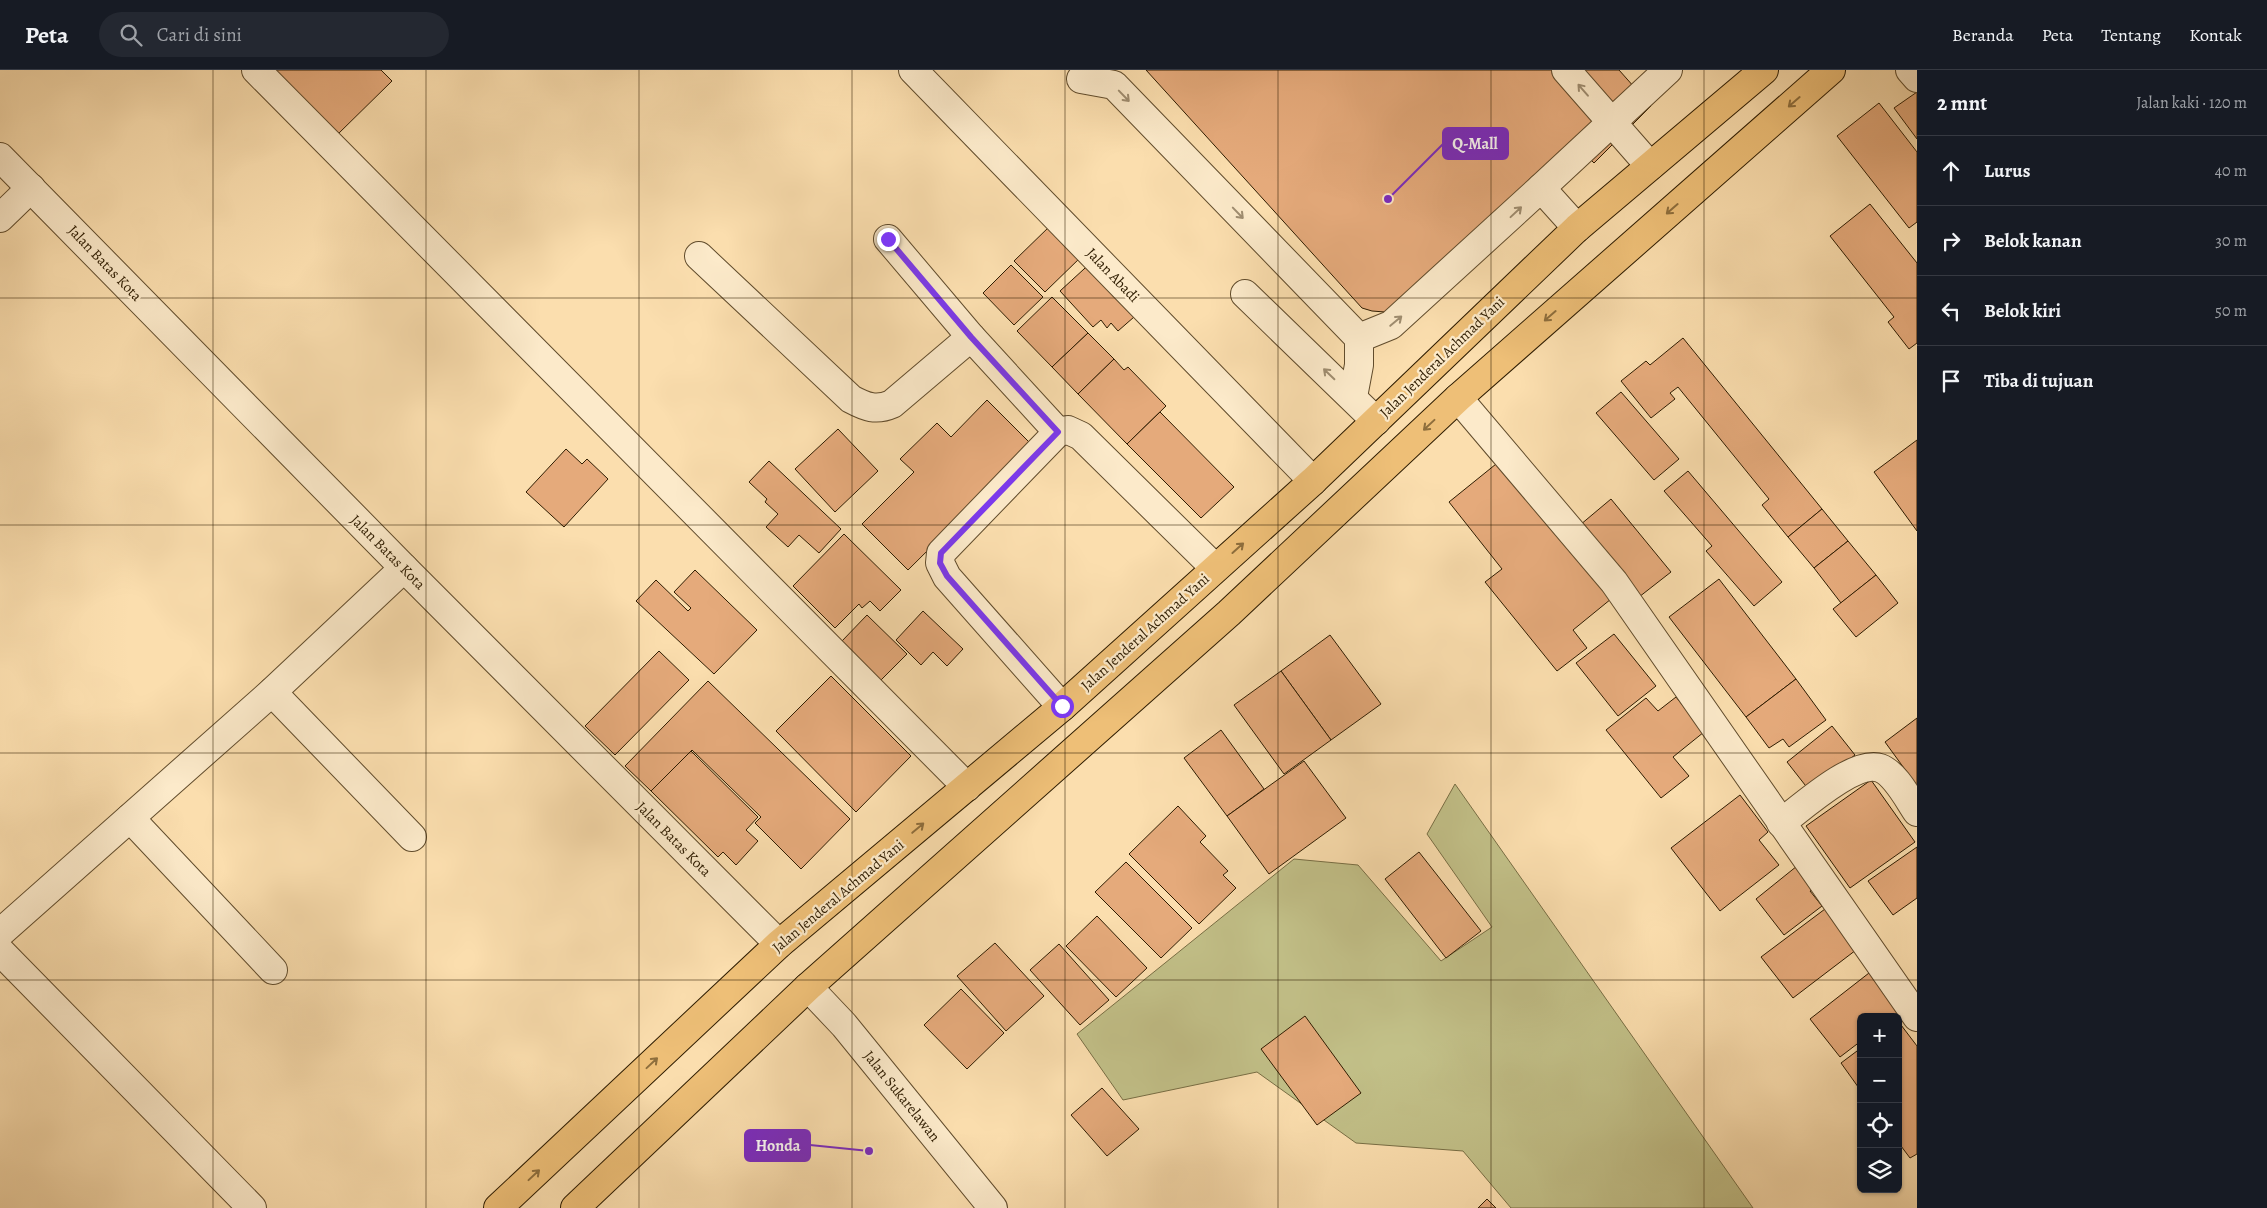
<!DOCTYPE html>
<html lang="id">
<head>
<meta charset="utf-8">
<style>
  :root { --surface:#171b24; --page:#242831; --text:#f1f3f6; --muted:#9ea1a6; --line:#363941 }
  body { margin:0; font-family:Alegreya,serif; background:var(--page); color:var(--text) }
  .controls { position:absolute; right:15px; bottom:15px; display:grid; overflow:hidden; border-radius:8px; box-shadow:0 1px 4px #0004 }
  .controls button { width:45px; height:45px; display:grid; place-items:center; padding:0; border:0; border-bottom:1px solid var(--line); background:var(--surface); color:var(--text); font:25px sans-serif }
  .stop { position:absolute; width:15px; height:15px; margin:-11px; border:4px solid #7c3aed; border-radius:50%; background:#fff }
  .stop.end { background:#7c3aed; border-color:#fff; box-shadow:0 1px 5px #0008 }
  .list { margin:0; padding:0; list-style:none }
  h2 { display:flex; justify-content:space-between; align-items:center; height:65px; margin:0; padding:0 20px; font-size:21px }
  h2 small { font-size:16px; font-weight:400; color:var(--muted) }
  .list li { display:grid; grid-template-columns:32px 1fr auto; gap:15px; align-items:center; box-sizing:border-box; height:70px; padding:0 20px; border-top:1px solid var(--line) }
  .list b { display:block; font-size:19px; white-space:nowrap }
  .list em { font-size:16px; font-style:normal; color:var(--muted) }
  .icon { flex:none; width:28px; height:28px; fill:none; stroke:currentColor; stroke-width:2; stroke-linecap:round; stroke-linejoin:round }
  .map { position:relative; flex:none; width:1917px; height:1138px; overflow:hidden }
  header { display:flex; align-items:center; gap:30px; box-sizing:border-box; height:70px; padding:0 25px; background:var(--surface); border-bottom:1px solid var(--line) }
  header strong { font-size:24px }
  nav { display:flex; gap:28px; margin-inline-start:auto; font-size:18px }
  .search { width:350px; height:45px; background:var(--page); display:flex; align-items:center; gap:12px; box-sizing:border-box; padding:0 18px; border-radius:28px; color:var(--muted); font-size:19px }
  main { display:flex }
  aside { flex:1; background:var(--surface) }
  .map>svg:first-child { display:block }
</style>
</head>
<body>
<header>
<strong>Peta</strong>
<div class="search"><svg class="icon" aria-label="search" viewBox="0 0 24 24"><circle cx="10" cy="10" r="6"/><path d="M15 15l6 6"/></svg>Cari di sini</div>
<nav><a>Beranda</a><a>Peta</a><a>Tentang</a><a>Kontak</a></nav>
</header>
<main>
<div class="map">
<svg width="1917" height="1138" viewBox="0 0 1917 1138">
  <rect width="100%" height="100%" fill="#fbdeae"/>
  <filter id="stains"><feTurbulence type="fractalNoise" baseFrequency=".004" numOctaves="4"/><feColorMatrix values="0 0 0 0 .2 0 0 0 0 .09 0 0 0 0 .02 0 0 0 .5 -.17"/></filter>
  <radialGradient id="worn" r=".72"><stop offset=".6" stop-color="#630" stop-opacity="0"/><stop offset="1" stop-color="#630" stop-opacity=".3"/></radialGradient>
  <!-- green -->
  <path fill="#c2c088" stroke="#786e44" d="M1455,714L1753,1138H1511L1463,1081L1356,1073L1257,1002L1123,1030L1077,964L1294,789L1358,795L1441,891L1492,857L1427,764Z"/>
  <!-- building -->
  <g fill="#e5aa7b" stroke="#2e1c01">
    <path d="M274,0H381L392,11L337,65Z"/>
    <path d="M1146,0H1619L1651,36L1594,93L1573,72L1385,242L1372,241L1362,238Z"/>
    <path d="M1917,22V69L1894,38Z"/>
    <path d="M1879,33L1917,82V152L1909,158L1837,66Z"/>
    <path d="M1870,134L1917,193V273L1909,279L1888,252L1894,247L1830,166Z"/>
    <path d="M1051,155L1082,186L1045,222L1014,191Z"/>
    <path d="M1096,188L1142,240L1118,261L1111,253L1107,258L1101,250L1093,257L1060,221Z"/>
    <path d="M1011,195L1043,227L1014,255L983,223Z"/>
    <path d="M1052,227L1088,263L1052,297L1017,261Z"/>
    <path d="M1088,263L1114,289L1078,324L1052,297Z"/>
    <path d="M1683,268L1822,439L1788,467L1762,435L1769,429L1678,317L1670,323L1675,329L1651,348L1621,311L1646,291L1650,295Z"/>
    <path d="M1114,289L1124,300L1128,297L1166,336L1127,374L1078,324Z"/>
    <path d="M1621,322L1679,389L1654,410L1596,343Z"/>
    <path d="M987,330L1033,376L908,500L862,454L914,402L900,389L937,353L951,367Z"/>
    <path d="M1160,342L1234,417L1201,448L1127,374Z"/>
    <path d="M838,359L878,401L835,442L795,399Z"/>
    <path d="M1917,370V461L1874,402Z"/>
    <path d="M566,379L582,394L587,389L608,409L564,457L526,422Z"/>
    <path d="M1501,390L1611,529L1573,560L1587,578L1557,601L1485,512L1502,499L1449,432Z"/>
    <path d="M769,391L841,459L819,483L799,465L788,477L766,457L778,444L765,432L767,429L749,412Z"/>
    <path d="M1688,401L1782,512L1754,536L1706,481L1712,476L1664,421Z"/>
    <path d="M1611,429L1671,502L1639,527L1580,455Z"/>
    <path d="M1822,439L1848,471L1814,498L1788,467Z"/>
    <path d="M844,464L901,520L880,541L870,531L862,538L859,534L835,558L793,516Z"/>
    <path d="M1848,471L1876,505L1841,533L1814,498Z"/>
    <path d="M695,500L757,560L714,604L636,531L656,510L688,541L691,538L674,522Z"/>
    <path d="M1876,505L1898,533L1856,567L1833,539Z"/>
    <path d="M1719,509L1796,609L1746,647L1669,547Z"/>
    <path d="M923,541L963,579L947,596L933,582L921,595L896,570Z"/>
    <path d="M867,545L907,584L881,610L842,571Z"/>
    <path d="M1614,564L1656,616L1618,646L1576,593Z"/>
    <path d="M1330,565L1381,634L1331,670L1281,601Z"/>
    <path d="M659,581L689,610L615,685L585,656Z"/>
    <path d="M1281,601L1331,670L1284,704L1234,635Z"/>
    <path d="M831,606L911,686L856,742L776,661Z"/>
    <path d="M1796,609L1826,650L1789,677L1783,669L1769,678L1746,647Z"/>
    <path d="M708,611L850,749L801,799L755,753L761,747L692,680L651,721L625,696Z"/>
    <path d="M1676,627L1704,662L1673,687L1689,706L1661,728L1606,660L1646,628L1658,641Z"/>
    <path d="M1917,648V716L1885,672Z"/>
    <path d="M1832,656L1855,685L1809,720L1787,692Z"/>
    <path d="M1221,660L1264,719L1227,746L1184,688Z"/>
    <path d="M691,681L758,747L746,760L758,771L736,795L723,782L718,787L651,721Z"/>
    <path d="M1304,691L1346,748L1269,804L1227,746Z"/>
    <path d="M1871,710L1915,772L1850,818L1806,756Z"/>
    <path d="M1740,725L1768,762L1759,770L1779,795L1720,841L1671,778Z"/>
    <path d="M1178,736L1206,766L1200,772L1228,801L1223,805L1236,818L1199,854L1129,784Z"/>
    <path d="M1917,777V828L1893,845L1868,811Z"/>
    <path d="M1419,782L1481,861L1446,888L1385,809Z"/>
    <path d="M1126,792L1192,858L1161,888L1095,822Z"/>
    <path d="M1797,796L1815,818L1810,821L1822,836L1784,865L1756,829Z"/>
    <path d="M1825,839L1856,880L1793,928L1761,887Z"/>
    <path d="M1097,846L1147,898L1116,927L1066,876Z"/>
    <path d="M995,873L1044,926L1006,961L957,906Z"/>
    <path d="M1059,874L1109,930L1080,955L1030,900Z"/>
    <path d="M1869,903L1899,941L1892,947H1861V971L1840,987L1810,949Z"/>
    <path d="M961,919L1004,963L967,999L924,955Z"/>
    <path d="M1305,946L1361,1023L1317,1055L1261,979Z"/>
    <path d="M1898,951L1917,976V1084L1910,1088L1898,1072Z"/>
    <path d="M1861,978V1021L1841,993Z"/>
    <path d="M1102,1018L1139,1059L1107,1086L1071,1045Z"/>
    <path d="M1487,1129L1496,1138H1478Z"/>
  </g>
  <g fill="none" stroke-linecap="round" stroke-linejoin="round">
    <!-- minor casing -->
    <g stroke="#614c2c" stroke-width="30">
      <g id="minor">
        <path d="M256,0L967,717"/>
        <path d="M913,0L1313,411"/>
        <path d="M1566,0L1650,96"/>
        <path d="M1910,0L1917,8"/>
        <path d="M1081,9L1114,15L1359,268L1391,255L1541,118L1577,158"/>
        <path d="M0,87L404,498L779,874"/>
        <path d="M1541,118L1668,0"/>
        <path d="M0,148L31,118"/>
        <path d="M888,169L971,267L1058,362"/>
        <path d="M699,186L851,329C866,337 876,341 892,334L971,267"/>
        <path d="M1245,224L1376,351"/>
        <path d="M1353,327L1359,295V268"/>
        <path d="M1458,328L1614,512L1917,947"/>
        <path d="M272,622L412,767"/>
        <path d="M1062,637L947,507L940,493L941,483L1058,362L1068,360L1081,366L1215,498"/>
        <path d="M130,748L273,900"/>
        <path d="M1781,753C1801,738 1855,689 1880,698C1896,704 1908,729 1917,742"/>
        <path d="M0,863L272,622L404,498"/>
        <path d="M0,881L252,1138"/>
        <path d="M808,917L844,955L993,1138"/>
      </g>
    </g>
    <!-- highway casing -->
    <g stroke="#2e1c01" stroke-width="30">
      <g id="highway">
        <path d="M498,1138L779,874L1062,637L1313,411L1577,158L1764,0"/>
        <path d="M575,1138L808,917L1229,543L1458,328L1831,0"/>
      </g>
    </g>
    <!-- minor -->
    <use href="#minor" stroke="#fceaca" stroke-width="28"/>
    <!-- highway -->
    <use href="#highway" stroke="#eebf77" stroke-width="28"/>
  </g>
  <!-- one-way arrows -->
  <defs><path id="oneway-shaft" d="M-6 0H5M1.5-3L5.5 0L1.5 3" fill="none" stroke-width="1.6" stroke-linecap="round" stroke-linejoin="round" transform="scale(1.25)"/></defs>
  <g stroke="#9f8d70">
    <use href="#oneway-shaft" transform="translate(1583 20) rotate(-131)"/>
    <use href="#oneway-shaft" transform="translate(1124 26) rotate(46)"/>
    <use href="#oneway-shaft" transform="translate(1516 142) rotate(-43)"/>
    <use href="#oneway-shaft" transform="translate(1238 143) rotate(46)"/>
    <use href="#oneway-shaft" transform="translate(1396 251) rotate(-40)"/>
    <use href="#oneway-shaft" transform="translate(1329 304) rotate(-136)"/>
  </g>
  <g stroke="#8e6e3c">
    <use href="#oneway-shaft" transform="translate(1794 32) rotate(139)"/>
    <use href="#oneway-shaft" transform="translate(1672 139) rotate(139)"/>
    <use href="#oneway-shaft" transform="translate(1550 246) rotate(139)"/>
    <use href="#oneway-shaft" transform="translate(1429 355) rotate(137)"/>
    <use href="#oneway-shaft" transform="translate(1238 478) rotate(-42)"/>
    <use href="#oneway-shaft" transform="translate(918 758) rotate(-40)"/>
    <use href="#oneway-shaft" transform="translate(652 993) rotate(-43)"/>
    <use href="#oneway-shaft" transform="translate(534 1105) rotate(-43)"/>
  </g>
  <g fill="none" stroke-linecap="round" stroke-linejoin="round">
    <!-- route -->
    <path stroke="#7c3aed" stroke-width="6" d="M888,169L971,267L1058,362L941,483L940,493L947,506L1062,636"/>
  </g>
  <!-- grid -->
  <path fill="none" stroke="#2e1c01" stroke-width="1" stroke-opacity="0.55" d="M213,0V1138M426,0V1138M639,0V1138M852,0V1138M1065,0V1138M1278,0V1138M1491,0V1138M1704,0V1138M0,228H1917M0,455H1917M0,683H1917M0,910H1917"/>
  <g text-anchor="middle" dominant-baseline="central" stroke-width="4.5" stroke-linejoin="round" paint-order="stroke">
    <!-- street labels -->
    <g font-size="15" fill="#2e1c01" stroke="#fceaca">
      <text transform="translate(105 193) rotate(46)">Jalan Batas Kota</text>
      <text transform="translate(1113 205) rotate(46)">Jalan Abadi</text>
      <text transform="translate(1442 287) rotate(-44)">Jalan Jenderal Achmad Yani</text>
      <text transform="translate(388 482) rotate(45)">Jalan Batas Kota</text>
      <text transform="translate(1145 562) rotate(-42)">Jalan Jenderal Achmad Yani</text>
      <text transform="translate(674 769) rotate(45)">Jalan Batas Kota</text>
      <text transform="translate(838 826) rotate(-40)">Jalan Jenderal Achmad Yani</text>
      <text transform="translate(902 1026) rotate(51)">Jalan Sukarelawan</text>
    </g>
  </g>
  <!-- callouts -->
  <path fill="none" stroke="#7b2cbf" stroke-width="2" d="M1388 129L1443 74M869 1081L810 1075"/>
  <g fill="#7b2cbf" stroke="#fceaca" stroke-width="2">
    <circle cx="1388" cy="129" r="5"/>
    <circle cx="869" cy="1081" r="5"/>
  </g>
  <g fill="#7b2cbf" stroke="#7b2cbf" stroke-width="2">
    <rect x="1443" y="58" width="65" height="31" rx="5"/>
    <rect x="745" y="1060" width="65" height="31" rx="5"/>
  </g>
  <g font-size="16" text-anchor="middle" font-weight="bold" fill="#fff">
    <text x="1475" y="79">Q-Mall</text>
    <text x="778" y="1081">Honda</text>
  </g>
  <rect width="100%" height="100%" filter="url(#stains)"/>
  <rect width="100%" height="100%" fill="url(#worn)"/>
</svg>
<div class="controls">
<button>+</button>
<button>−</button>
<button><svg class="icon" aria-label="locate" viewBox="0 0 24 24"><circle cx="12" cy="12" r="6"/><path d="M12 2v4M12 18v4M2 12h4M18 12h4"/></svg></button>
<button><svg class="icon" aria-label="layers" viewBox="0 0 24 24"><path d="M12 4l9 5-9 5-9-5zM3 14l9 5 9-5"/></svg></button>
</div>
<div class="stop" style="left:1062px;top:636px"></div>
<div class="stop end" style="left:888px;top:169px"></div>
</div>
<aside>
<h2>2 mnt<small>Jalan kaki · 120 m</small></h2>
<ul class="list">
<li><svg class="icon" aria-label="ahead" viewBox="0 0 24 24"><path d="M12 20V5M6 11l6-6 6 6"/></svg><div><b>Lurus</b></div><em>40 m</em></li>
<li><svg class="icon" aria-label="right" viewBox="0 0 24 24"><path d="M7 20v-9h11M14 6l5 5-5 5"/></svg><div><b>Belok kanan</b></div><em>30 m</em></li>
<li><svg class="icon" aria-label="left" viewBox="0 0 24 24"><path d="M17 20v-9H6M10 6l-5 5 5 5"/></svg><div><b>Belok kiri</b></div><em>50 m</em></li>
<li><svg class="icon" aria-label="arrive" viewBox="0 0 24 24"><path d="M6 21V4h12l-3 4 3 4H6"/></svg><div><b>Tiba di tujuan</b></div></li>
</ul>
</aside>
</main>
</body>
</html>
